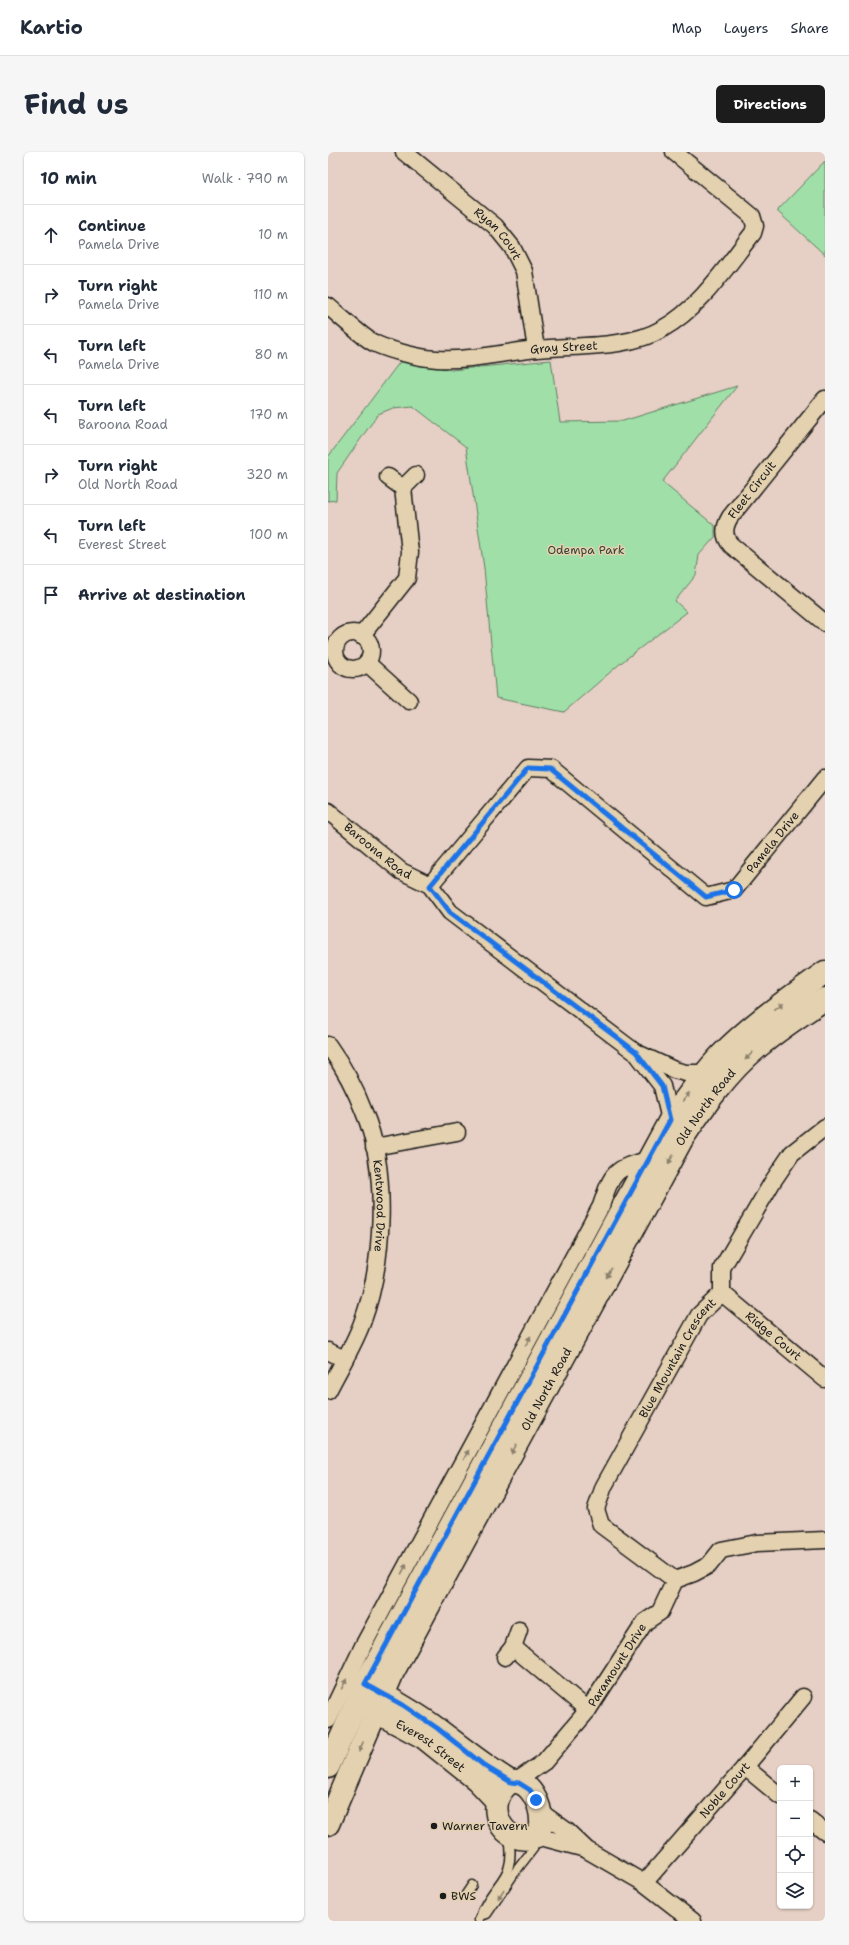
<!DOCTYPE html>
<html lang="en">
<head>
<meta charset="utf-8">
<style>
  :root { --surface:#fff; --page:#f6f6f7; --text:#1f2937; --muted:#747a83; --line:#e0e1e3; --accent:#1c1c1c }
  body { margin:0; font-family:"Shantell Sans",sans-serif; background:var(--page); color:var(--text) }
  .controls { position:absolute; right:12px; bottom:12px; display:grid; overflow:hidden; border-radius:6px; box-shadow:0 1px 3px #0004 }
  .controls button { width:36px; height:36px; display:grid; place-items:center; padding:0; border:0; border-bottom:1px solid var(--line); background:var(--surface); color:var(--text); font:20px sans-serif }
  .stop { position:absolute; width:12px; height:12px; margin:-9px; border:3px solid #1a73e8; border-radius:50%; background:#fff }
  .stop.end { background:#1a73e8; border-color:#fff; box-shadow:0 1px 4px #0008 }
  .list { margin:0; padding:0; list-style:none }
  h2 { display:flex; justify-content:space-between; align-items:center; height:52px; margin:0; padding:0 16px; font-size:17px }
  h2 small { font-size:13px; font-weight:400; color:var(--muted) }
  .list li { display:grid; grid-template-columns:26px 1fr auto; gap:12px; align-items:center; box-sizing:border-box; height:60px; padding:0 16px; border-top:1px solid var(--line) }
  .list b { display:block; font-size:15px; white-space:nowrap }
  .list p { margin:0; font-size:13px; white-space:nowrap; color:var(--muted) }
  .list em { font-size:13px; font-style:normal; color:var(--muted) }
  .icon { flex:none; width:22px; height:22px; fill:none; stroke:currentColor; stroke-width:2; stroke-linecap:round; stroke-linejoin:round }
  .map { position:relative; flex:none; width:497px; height:1769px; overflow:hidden; border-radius:6px }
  header { display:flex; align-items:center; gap:24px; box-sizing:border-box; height:56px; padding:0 20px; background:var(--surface); border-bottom:1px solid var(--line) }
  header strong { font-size:19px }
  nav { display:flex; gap:22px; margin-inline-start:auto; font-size:14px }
  .intro { display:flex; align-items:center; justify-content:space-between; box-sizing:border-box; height:96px; padding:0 24px }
  h1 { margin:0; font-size:28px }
  .button { padding:10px 18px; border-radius:6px; background:var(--accent); color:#fff; font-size:14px; font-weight:700 }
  main { display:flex; gap:24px; padding:0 24px }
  aside { flex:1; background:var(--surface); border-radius:6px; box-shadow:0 1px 3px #0004 }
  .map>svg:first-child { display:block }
</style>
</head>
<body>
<header>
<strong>Kartio</strong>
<nav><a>Map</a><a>Layers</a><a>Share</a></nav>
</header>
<div class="intro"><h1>Find us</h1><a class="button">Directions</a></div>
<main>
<aside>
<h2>10 min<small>Walk · 790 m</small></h2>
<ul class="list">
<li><svg class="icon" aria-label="ahead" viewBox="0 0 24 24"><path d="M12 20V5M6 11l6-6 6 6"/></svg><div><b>Continue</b><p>Pamela Drive</p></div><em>10 m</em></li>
<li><svg class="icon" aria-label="right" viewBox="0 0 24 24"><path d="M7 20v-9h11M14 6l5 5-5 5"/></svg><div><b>Turn right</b><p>Pamela Drive</p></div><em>110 m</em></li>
<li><svg class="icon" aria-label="left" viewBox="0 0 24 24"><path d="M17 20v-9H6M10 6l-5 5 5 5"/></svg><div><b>Turn left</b><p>Pamela Drive</p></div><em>80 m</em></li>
<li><svg class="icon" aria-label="left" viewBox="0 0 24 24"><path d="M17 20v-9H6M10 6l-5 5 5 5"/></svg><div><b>Turn left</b><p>Baroona Road</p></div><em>170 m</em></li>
<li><svg class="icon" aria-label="right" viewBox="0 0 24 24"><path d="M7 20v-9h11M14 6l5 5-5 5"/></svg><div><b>Turn right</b><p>Old North Road</p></div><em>320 m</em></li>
<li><svg class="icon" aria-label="left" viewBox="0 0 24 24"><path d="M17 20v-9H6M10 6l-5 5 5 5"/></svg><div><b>Turn left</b><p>Everest Street</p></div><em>100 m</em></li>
<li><svg class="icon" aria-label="arrive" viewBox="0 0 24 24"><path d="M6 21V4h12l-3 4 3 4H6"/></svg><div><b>Arrive at destination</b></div></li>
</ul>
</aside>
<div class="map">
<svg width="497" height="1769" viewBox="0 0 497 1769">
  <rect width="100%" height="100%" fill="#e6cfc4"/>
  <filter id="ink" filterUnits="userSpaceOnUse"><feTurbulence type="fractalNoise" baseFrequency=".025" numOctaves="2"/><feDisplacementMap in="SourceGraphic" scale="8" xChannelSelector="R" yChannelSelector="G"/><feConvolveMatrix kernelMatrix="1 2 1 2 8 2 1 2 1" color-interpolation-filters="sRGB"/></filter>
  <g filter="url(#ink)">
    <!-- green -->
    <g fill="#a0e0a8" stroke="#5e7e62">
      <path d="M497,9V103L449,59Z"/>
      <path d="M74,207L123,218L223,208L232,270L295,269L409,234L334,330L387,374V385L371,403L368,423L347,449L359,460L294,510L236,560L168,546L156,416L138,295L85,254L65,256L50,262L9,321L8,348L0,349V305Z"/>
    </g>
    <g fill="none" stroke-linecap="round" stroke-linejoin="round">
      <!-- lane casing -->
      <g stroke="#1c1c1c" stroke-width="11">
        <g id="lane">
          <path d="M138,1742L144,1733"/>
          <path d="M153,1764L159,1762L188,1719L205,1697L206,1686"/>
          <path d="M151,1768C153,1765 153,1761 155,1757C170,1726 188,1726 181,1685"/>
        </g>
      </g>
      <!-- street casing -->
      <g stroke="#1c1c1c" stroke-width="19">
        <g id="street">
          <path id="s1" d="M76,0L167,74L184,95L196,119L208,197"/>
          <path id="s2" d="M0,154C11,163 36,187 48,192C64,199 92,206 109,207C143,209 176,200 209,197C248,193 300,197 334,177C372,156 398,115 425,81L427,74L424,64L346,0"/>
          <path d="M497,247L402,365C396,375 395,384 403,393L497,471"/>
          <path d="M60,325L75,336L88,323"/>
          <circle cx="25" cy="499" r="18"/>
          <path d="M33,484L79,426L82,400L75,336"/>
          <path d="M39,511L81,549"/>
          <path id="s3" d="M0,659L73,719L102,733L122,760L307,900L346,918L358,921H378"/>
          <path id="s4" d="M102,733L200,616L223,617L378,745L406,738L497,626"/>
          <path id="s5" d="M0,893C15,914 27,936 36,960C61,1019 56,1112 34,1171C25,1195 11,1217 0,1239"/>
          <path d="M310,903L334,934L342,968"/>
          <path d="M46,995L129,980"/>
          <path id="s6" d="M394,1141L497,1227"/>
          <path d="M0,1199L16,1207"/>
          <path id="s7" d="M347,1428L273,1373L268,1357L276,1334L371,1163L394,1141V1116L445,1029L464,1001L497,975"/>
          <path d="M185,1495L260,1558"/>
          <path d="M177,1505L185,1495L191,1478"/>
          <path d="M0,1568L35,1494L273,1054C284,1021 286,1016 320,1008"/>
          <path d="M417,1615L452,1644"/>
          <path id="s8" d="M187,1630L216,1610L260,1558L317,1470L332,1460L347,1428L366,1421L381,1413L393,1398L429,1391L497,1388"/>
          <path d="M211,1659L239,1679L259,1698L316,1731L365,1769"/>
          <path d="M482,1668L497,1680"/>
          <path d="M209,1684L254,1696"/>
          <path id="s9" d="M316,1731L417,1615L475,1545"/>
        </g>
      </g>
      <!-- secondary casing -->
      <g stroke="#1c1c1c" stroke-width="25">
        <g id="secondary">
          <path d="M43,1536C66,1549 88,1561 108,1576C133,1595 156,1614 183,1630"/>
          <path id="s10" d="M35,1553L95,1585L149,1628L168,1648"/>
          <path d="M0,1615L37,1532L342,968C358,946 374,923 393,903C424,871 462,846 497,820"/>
          <path d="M183,1630C202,1627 213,1653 213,1669C214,1674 211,1679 209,1684C175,1698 152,1651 183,1630Z"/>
          <path id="s11" d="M0,1672L65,1520L354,987C376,954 400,920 430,895C451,877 474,862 497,847"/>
        </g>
      </g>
      <!-- lane -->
      <use href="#lane" stroke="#e4d1af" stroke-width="8"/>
      <!-- street -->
      <use href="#street" stroke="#e4d1af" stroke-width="16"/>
      <!-- secondary -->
      <use href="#secondary" stroke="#e4d1af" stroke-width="22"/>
    </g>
    <!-- one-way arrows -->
    <defs><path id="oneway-solid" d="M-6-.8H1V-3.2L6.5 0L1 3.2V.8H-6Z"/></defs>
    <g fill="#8a806d">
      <use href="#oneway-solid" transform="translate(451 854) rotate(-37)"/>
      <use href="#oneway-solid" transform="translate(421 904) rotate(135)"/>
      <use href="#oneway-solid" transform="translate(358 945) rotate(-53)"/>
      <use href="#oneway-solid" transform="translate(343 1007) rotate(120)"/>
      <use href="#oneway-solid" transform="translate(281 1121) rotate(118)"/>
      <use href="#oneway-solid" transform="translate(200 1189) rotate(-62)"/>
      <use href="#oneway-solid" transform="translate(186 1297) rotate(118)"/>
      <use href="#oneway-solid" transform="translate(138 1303) rotate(-62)"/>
      <use href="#oneway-solid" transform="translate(76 1417) rotate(-62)"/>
      <use href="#oneway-solid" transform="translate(16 1532) rotate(-63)"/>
      <use href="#oneway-solid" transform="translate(33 1595) rotate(113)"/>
      <use href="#oneway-solid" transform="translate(173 1742) rotate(122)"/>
    </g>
  </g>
  <g fill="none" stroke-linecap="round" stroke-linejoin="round" filter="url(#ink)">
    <!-- route -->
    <path stroke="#1a73e8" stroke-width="5" d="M208,1648L202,1638L191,1631L183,1630L158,1615L109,1576L75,1553L37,1532L342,968L334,934L308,900L122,760L102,734L200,616L222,617L378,745L406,738"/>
  </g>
  <!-- markers -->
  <g fill="#1c1c1c" stroke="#e4d1af" stroke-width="1.5">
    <circle cx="106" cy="1674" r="4"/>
    <circle cx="115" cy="1744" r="4"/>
  </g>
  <g text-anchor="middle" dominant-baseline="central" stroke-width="3" stroke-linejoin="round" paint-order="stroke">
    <!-- street labels -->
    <g font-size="12" fill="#1c1c1c" stroke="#e4d1af">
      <text stroke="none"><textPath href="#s1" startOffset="125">Ryan Court</textPath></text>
      <text stroke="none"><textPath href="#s2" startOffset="252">Gray Street</textPath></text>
      <text transform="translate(424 338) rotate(-52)">Fleet Circuit</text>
      <text stroke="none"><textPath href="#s4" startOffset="467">Pamela Drive</textPath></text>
      <text stroke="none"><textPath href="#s3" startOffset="64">Baroona Road</textPath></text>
      <text stroke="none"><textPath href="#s11" startOffset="811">Old North Road</textPath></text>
      <text stroke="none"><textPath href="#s5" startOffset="172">Kentwood Drive</textPath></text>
      <text stroke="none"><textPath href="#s6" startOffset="67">Ridge Court</textPath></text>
      <text stroke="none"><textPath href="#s7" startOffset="281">Blue Mountain Crescent</textPath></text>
      <text stroke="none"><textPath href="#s11" startOffset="487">Old North Road</textPath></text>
      <text stroke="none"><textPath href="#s8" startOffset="157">Paramount Drive</textPath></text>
      <text stroke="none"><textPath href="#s10" startOffset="79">Everest Street</textPath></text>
      <text stroke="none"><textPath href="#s9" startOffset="123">Noble Court</textPath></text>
    </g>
    <!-- park labels -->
    <g font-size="12" fill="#364338" stroke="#e4d1af">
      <text x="258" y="398">Odempa Park</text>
    </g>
    <!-- poi labels -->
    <g font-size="12" fill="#1c1c1c" stroke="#e4d1af" text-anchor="start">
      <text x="114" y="1674">Warner Tavern</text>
      <text x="123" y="1744">BWS</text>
    </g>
  </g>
</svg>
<div class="controls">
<button>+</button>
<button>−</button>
<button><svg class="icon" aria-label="locate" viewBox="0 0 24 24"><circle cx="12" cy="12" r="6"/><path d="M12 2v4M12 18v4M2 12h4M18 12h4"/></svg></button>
<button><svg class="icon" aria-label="layers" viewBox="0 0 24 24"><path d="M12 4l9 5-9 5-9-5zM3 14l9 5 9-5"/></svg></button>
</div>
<div class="stop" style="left:406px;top:738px"></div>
<div class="stop end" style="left:208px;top:1648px"></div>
</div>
</main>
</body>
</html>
